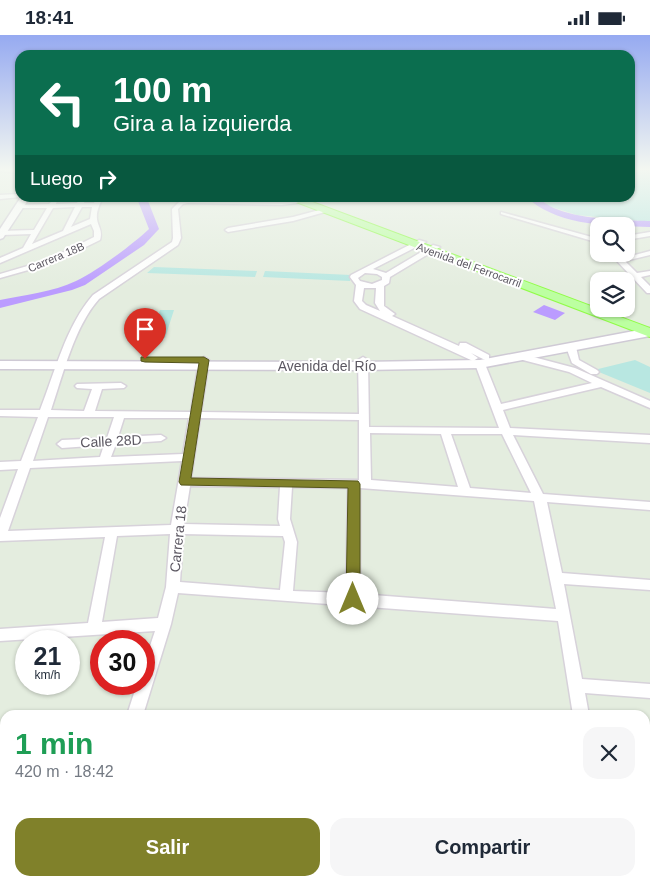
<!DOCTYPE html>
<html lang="es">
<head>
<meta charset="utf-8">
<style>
	:root { --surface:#fff; --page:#f6f6f7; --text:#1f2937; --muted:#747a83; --accent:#80812a }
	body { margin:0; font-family:Helvetica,sans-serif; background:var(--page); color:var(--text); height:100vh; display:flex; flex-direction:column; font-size:19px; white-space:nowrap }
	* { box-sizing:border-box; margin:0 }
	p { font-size:16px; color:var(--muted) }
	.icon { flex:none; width:28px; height:28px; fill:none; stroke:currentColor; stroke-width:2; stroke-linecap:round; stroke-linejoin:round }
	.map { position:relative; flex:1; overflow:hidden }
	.sheet { position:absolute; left:0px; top:675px; width:650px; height:176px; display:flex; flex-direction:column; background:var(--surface); border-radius:15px 15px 0 0; box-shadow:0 1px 4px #0004 }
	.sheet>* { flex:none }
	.guide { position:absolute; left:15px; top:15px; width:620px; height:152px; border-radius:15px; box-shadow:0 1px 4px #0004; background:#0b6e4f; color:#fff; overflow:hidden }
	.buttons { position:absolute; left:590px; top:182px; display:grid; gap:10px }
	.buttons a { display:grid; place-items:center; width:45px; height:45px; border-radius:10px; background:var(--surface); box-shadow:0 1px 4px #0004; font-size:25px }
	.speed { position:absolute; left:15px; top:595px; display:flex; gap:10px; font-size:25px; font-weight:700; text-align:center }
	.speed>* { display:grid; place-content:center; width:65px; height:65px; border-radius:50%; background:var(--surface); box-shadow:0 1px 4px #0004; line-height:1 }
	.speed small { font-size:12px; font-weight:400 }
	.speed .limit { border:8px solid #d22; background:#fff; color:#111 }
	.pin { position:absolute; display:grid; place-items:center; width:42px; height:42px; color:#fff; margin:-51px -21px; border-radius:50% 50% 50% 0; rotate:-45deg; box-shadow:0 0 5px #0007 }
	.pin .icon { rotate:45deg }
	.me { position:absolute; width:55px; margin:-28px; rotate:0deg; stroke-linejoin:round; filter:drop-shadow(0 0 4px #0008) }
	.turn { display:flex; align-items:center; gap:18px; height:105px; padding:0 15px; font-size:22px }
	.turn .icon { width:65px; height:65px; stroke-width:2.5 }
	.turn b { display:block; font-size:35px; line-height:42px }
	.then { display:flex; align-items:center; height:48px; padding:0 15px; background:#0003; gap:10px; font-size:19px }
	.round { display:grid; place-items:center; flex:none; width:52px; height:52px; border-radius:15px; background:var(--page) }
	.overview { display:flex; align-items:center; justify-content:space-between; height:85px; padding:0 15px }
	h1 { font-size:30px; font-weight:800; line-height:38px; color:#1e9e55 }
	.primary-button { display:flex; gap:10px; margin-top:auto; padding:10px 15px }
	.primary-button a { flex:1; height:58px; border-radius:15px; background:var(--accent); color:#fff; font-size:20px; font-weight:800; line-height:58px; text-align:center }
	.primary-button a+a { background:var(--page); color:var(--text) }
	.status { display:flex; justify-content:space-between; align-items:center; height:35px; padding:0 25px; background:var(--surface); direction:ltr }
	.status svg { height:14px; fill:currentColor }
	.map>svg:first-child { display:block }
</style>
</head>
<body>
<div class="status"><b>18:41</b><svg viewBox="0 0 49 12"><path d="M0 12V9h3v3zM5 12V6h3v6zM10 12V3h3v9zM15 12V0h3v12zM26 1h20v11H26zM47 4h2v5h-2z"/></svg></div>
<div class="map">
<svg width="650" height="851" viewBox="0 0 650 851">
	<rect width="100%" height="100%" fill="#e4eddf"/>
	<path fill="#b8e7e1" d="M630,134H650V187L577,180L546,170L543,165L544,162H630Z
		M154,232L257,236L255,242L147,238Z
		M265,236L351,240L350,246L263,242Z
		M160,275H174L165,303H150Z
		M635,325L650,332V358L594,335Z"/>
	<path fill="#bb9cff" d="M544,270L565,278L555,285L533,277Z"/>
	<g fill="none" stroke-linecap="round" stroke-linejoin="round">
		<path fill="#bb9cff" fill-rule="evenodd" d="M140,162H149L148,166L159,194L144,210L85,250L72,255L0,273V265C24,260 53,257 76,246C97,236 132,210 149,194L138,166Z
			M530,162H539C556,185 623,185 650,186V192C611,191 562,191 531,166Z"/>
		<g stroke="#d7d2da" stroke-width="3">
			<path id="street" d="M0,134H20V138L0,136Z
				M18,159L20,160V162L0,164V160Z
				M81,162L86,164L84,168H94L97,162H103C100,169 96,176 97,184C98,192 103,195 100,205L53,228L0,243V239L48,225L94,202V196L91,189L0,228V223L23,213L31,199L2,200H0V196L34,195L47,173H20L18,172V170L49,169L54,164L57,166L56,169L77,168ZM75,172L63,196L32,209L53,173ZM82,172H92L90,184L71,192Z
				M301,162H312L297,168L282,170L188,168L183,169L178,174L181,203L178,210L99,264C74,292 63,340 51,375L84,376L92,354L77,353L75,351L77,349L121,348L126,351L124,353L102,354L95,376L191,377L199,325L204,322L209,325L201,377L359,379L358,325L363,322L368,325L369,392L499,393L475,329L480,326L485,329L501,369L592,348L569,337L519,324V320L522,319L575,333L650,366V373L601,352L503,375L510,393L650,400V408L513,400L543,459L650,467V475L547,467L562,538L650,545V555L564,549L582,644L650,649V663L585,658L589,680H573L558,586L178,558L171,589L143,680H127L137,649H144V629L155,596L0,606V594L88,588L105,502L0,506V483L18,434L0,435V427L21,426L38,382L0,381V375H40C55,337 66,291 93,260L172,207L173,203L172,174L179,167L188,164L266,166ZM48,382H114L107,403L62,405L57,409L62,413L104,410L100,422L33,426ZM124,383H189L183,419L111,422L116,409L161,406L166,403L161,400L118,402ZM200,383L359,385V445L191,443ZM370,398L441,399L458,452L371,445ZM451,399H502L531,458L470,453ZM182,426L171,490L8,496L30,433ZM190,451L280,452L278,484L280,491L184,489ZM292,452L348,453L346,558L293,556L297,507L290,484ZM360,453L534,466L556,574L360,559ZM170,499L166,552L158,583L102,587L117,501ZM183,499L283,501L285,507L280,555L180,547Z
				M323,174L325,175V177L293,186L228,197L225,195L228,193L293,182Z
				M501,177L599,204V208L501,179Z
				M650,197V201L626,205V201Z
				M419,205L426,207L373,234L386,238L433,210L440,212L390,242L389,248L384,251V271L395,279L392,281L459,311L460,308H466L489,320V324H483L471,318L478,323L473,326L360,274L354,266L356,250L350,242L351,240ZM365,238L377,239L382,242V245L372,249L360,246L358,243ZM364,253H376L375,268L380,276L366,270L362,266Z
				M650,216V220L625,226L637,238L650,236V240L641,242L650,251V258H647L616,225Z
				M571,309L576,312L579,325L597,335L599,337L597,339H591L572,328L566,312Z
				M0,731L5,732V750L0,749Z
				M645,792H650V810H645Z
				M66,846H85L84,851H64Z
				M458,846H495V851H458Z
				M602,846H621L622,851H602Z"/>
		</g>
		<g stroke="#cfcad5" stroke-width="3">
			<path id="secondary" d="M21,162H30L3,203L0,204V194Z
				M650,293V301L480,333L362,335L0,334V326L362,327L480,325Z"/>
		</g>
		<g stroke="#91fc48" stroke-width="2">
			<path id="primary" d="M283,162H299L650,293V302Z"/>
		</g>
		<use href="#street" fill="#fff" fill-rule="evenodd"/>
		<use href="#secondary" fill="#fff" fill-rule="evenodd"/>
		<use href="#primary" fill="#bcffa1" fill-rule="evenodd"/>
	</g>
	<linearGradient id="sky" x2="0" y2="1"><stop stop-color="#96aaf1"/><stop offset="0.53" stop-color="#f3f7f1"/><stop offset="1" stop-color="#f3f7f1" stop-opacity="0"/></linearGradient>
	<rect width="650" height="253" fill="url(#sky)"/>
	<path fill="#80812a" stroke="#53541b" d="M141,322H204L209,325L191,443L358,446L360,449V564L358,568L353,569L348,568L346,564L348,453L181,450L179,447L199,328L145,327L141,326Z"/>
	<g text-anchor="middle" stroke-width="4" stroke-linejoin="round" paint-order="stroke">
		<g font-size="11" fill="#5c5862" stroke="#fff">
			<text transform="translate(56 222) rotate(-23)" y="4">Carrera 18B</text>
			<text transform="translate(469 230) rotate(20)" y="4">Avenida del Ferrocarril</text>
		</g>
		<g font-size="14" fill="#5c5862" stroke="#fff">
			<text x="327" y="336">Avenida del Río</text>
			<text transform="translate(111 406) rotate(-3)" y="5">Calle 28D</text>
			<text transform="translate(178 504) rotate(-84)" y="5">Carrera 18</text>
		</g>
	</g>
</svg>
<div class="buttons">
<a><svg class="icon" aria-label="search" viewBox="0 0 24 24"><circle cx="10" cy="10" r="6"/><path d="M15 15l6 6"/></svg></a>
<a><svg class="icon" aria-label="layers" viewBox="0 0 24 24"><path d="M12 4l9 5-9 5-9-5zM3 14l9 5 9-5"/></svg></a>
</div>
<div class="speed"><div>21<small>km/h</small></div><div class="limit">30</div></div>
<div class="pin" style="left:145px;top:324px;background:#d93025"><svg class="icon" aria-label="arrive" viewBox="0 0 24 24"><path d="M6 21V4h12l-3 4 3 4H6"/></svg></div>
<svg class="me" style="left:353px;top:564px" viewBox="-20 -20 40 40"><circle r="19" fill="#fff"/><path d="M0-13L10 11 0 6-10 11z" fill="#80812a"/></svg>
<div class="guide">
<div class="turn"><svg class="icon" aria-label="left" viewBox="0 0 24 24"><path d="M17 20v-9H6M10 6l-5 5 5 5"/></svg><div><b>100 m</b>Gira a la izquierda</div></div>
<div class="then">Luego<svg class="icon" aria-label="right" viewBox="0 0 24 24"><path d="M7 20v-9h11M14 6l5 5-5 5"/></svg></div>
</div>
<section class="sheet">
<div class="overview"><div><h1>1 min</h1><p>420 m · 18:42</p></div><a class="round"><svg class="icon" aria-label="close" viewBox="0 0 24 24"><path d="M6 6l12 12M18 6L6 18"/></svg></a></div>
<div class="primary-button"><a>Salir</a><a>Compartir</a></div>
</section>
</div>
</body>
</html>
